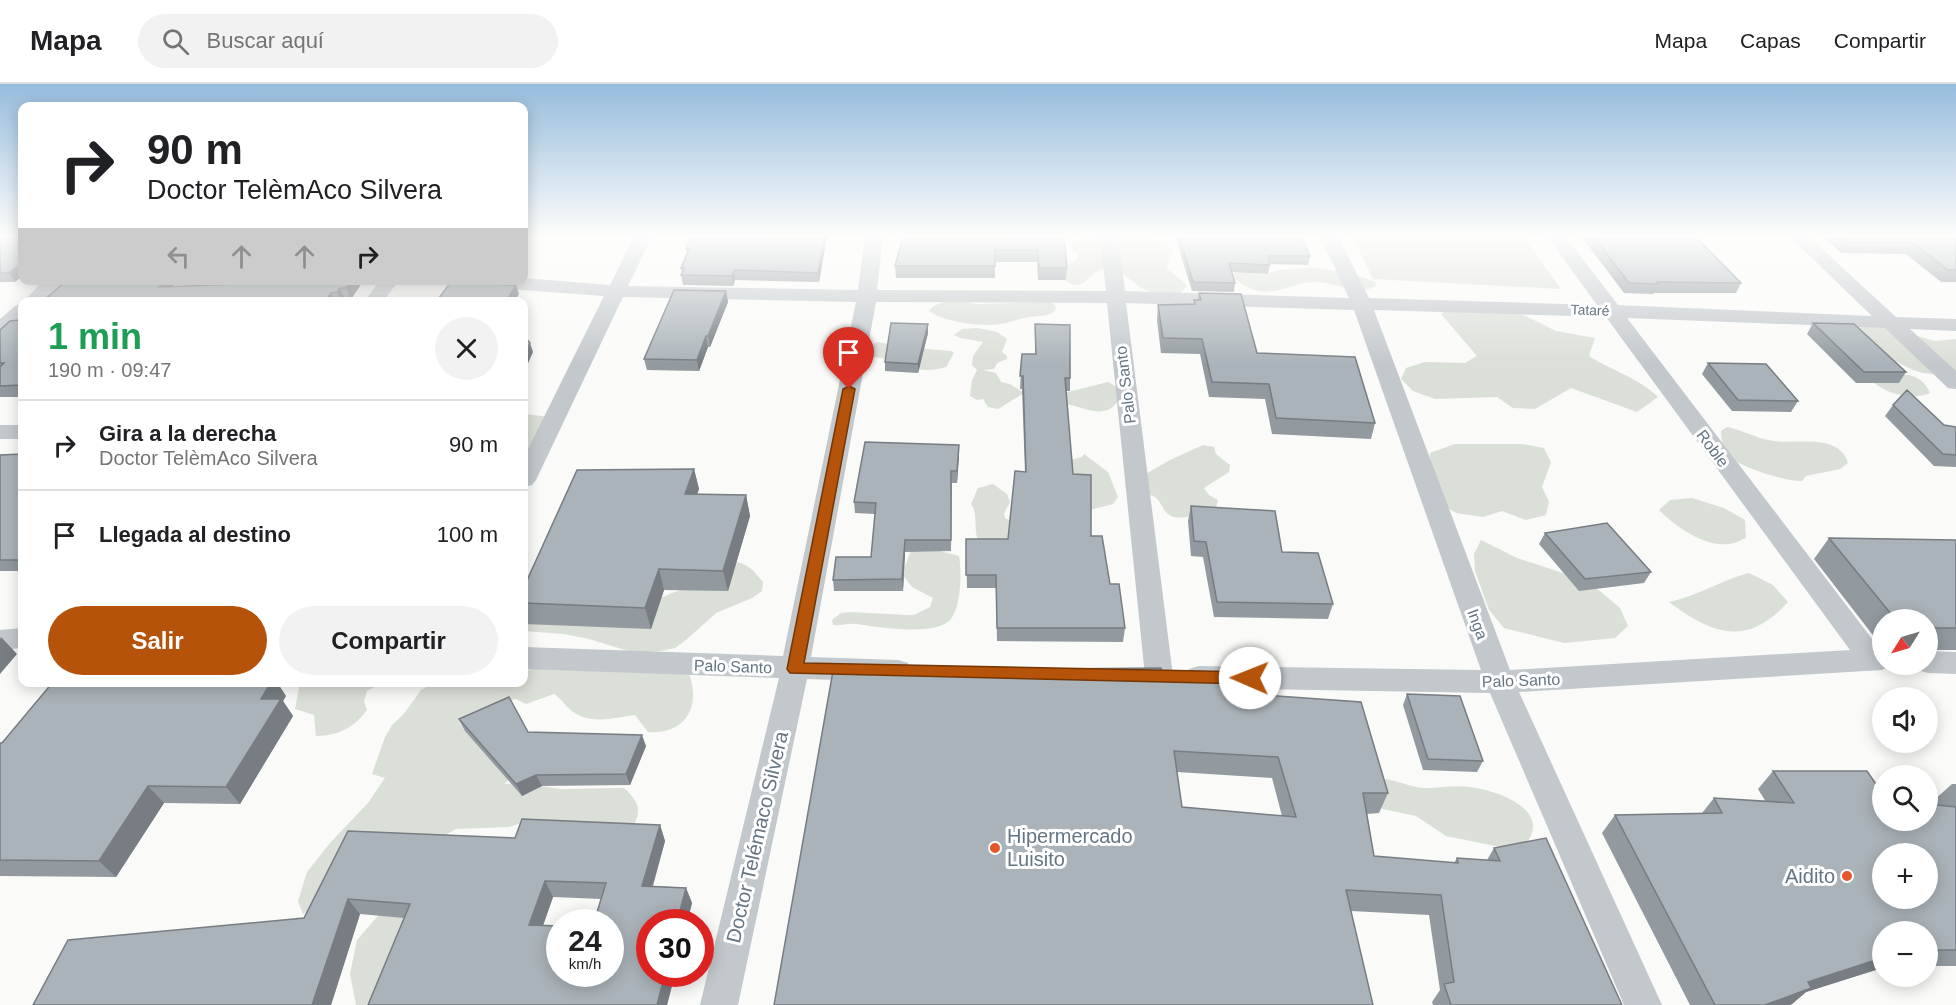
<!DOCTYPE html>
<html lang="es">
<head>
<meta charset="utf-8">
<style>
	:root { --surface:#fff; --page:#f2f2f2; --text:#202124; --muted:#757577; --line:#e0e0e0; --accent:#b45309 }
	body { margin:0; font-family:Arial,sans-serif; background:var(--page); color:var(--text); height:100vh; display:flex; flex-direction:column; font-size:22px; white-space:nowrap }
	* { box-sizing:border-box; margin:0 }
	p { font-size:20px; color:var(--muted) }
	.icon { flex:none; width:33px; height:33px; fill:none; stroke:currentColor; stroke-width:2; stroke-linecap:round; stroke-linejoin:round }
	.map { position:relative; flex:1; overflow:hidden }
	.side { position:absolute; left:18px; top:213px; width:510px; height:390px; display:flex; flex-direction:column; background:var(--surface); border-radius:12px; box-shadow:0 3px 15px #0003 }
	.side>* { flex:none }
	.hud { position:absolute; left:18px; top:18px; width:510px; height:183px; border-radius:12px; box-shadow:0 3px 15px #0003; background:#fff; color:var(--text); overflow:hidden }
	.needle { width:39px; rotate:233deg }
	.controls { position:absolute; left:1872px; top:525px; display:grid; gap:12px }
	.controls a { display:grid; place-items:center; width:66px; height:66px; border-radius:50%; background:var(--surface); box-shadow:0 3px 15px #0003; font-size:30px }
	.speed { position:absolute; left:546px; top:825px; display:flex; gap:12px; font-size:30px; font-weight:700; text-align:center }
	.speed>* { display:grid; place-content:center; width:78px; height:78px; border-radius:50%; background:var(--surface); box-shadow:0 3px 15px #0003; line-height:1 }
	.speed small { font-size:15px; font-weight:400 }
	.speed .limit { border:9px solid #d22; background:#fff; color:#111 }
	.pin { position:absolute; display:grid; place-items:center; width:51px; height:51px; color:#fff; margin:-62px -26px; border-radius:50% 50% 50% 0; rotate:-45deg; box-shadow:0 0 6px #0007 }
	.pin .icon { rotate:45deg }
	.me { position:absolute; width:66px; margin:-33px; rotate:271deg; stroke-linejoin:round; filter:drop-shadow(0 0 4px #0008) }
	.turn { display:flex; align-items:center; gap:21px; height:126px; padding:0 30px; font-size:27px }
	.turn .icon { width:78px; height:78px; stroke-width:2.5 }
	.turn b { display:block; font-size:42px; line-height:51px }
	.lanes { display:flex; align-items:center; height:57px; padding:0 30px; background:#0003; justify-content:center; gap:30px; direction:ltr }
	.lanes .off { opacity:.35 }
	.round { display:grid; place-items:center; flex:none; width:63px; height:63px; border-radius:32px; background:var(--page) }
	.overview { display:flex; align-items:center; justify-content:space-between; height:102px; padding:0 30px }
	h1 { font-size:36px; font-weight:800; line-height:45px; color:#1e9e55 }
	.button { display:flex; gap:12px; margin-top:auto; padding:12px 30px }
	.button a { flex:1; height:69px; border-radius:36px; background:var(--accent); color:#fff; font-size:24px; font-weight:800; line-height:69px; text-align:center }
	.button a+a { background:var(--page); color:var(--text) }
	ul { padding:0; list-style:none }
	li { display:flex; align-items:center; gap:18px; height:90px; padding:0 30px; border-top:2px solid var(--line) }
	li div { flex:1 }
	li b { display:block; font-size:22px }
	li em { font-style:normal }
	header { display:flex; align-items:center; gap:36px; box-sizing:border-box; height:84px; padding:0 30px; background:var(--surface); border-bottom:2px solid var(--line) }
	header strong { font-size:28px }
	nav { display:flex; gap:33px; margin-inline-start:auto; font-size:21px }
	.search { width:420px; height:54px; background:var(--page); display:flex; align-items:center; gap:15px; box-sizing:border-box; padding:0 21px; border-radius:33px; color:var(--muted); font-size:22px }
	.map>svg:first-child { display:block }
</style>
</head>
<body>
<header>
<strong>Mapa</strong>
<div class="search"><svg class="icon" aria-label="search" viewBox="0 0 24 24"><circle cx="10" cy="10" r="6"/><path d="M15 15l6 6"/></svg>Buscar aquí</div>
<nav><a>Mapa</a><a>Capas</a><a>Compartir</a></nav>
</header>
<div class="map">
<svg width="1956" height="921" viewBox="0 0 1956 921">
	<rect width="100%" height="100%" fill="#fafaf8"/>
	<path fill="#dadfd7" d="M1084,152C1104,152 1162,149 1173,168L1169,172L1167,185L1184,198L1187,202L1178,211C1164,212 1148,209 1137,201C1129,194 1119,187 1109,185C1088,182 1087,214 1063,195L1067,182L1077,175L1078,171L1071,163L1073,159Z
		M1352,152H1523L1561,205L1373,195Z
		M1314,184L1350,189L1375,198L1376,202C1358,212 1337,199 1317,198C1297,197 1281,210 1258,207C1249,205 1241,199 1233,194L1232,190L1237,188L1265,191L1277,186Z
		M957,217L976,220L1051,218L1056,222L1055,227C1046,234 1035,231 1024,234C1018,235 1012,238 1006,239C987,244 945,239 929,227C935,218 947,218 957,217Z
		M1451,223H1507L1556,247L1595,254L1589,272C1612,287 1639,294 1658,313L1637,328L1571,304L1535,325L1513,324L1497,313L1435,315L1413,307L1401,295L1406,284L1425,278L1465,279L1477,272L1441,230Z
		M1870,239L1935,257L1956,255V290C1945,290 1934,291 1923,289C1896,282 1869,259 1847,243Z
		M978,244L997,248L1007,255L1002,268L1007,272V275L997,279L994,285L983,286L996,289L1001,298L1010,300L1024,309L998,325L988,323L983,315L977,316L970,312L972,296L977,286L972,281L973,272L983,258L960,254L954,251L962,245Z
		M878,258L903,263L952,267L954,269L946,283C921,290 912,283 889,276C879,272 870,275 861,267L865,262Z
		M1885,288C1905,291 1921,288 1930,309C1912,317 1887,310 1873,298Z
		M1108,298L1115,302L1120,314C1105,339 1085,322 1065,320L1060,310Z
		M524,330L550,333L531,383L524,382Z
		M1727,343C1742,346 1754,353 1768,356C1792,362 1839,347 1848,379L1840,385L1806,392L1802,397C1785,397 1749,386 1734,376C1725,369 1721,358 1721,347Z
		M1455,360H1522L1544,364L1551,378L1542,403L1549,418L1546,431L1526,436L1502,427L1483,433L1456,429L1435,416L1431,401L1430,369Z
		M1203,361L1214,363L1216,370L1230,381L1229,388L1204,404L1209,411L1218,416L1216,424C1204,427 1187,436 1174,433C1161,430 1163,414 1150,411C1145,410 1137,412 1131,412L1126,405L1125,398L1128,394L1137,395L1170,376Z
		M1084,370L1108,388L1118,413L1113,420L1090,426L1020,390L1082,373Z
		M993,400L1007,410L1010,418L1004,430L1005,434L1015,439L1022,454L980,460C972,448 979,430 971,420L978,404Z
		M1692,414L1724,424L1745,436L1746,454C1741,456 1734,460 1728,460C1704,463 1675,442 1659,426L1670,416Z
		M1481,456L1517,474L1575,493L1600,507L1620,524L1628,542L1615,554L1564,559L1504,544L1489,526L1475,487L1474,470Z
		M924,463L959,472C962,488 961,522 951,535C937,553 876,543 856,540C848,539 841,542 833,541L832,536L841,529L849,528L907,531H914L930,523L933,514L912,503L902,490L912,464Z
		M730,477C747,478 753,486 763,498L762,507L752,514L716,529L686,556L675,564L661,567L635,569L589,555L564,550L524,547V524H638L672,509L705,498Z
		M1749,489L1773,501L1788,518C1747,564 1712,550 1669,518C1698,512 1721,496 1749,489Z
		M551,578L686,583C703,617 689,651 648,648L635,631C614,634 590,641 572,627C565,622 562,615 554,610L526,620L516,615L501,618L517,689L504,700L518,699L561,705L624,704C641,719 642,729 630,747L525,738L509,743L456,745L303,830L298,817L307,788L330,759L368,719L385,694L372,690L385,653L392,641L403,631L421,606L433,599L524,598V588Z
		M298,599L380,598V600L367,607L364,617L367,626C354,644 337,652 316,652L314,631L295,625L299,604Z
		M1386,695C1398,697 1417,705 1427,704C1441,704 1455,701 1469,703C1498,706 1555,727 1524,762L1500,763L1446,752L1416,732L1383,725L1377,721L1380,697Z
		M418,818L389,921H356L350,890L357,856L382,827Z"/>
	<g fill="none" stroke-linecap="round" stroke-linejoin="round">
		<path fill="#c3c8cc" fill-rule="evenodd" d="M634,152H652L628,202L858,206L865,152H883L877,206L1106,207L1100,152H1118L1125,207L1349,214L1320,152H1338L1369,214L1597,221L1547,152H1565L1618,221L1872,232L1789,152H1808L1896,233L1956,235V247L1910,245L1956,287V305L1948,304L1885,244L1627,234L1879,564H1882V580H1893L1882,586L1519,608L1662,921H1624L1490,609L1199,604L1189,601L1185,593L1189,585L1199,582L1481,586L1354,226L1126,219L1173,592L1169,600L1159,603L1149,600L1145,592L1107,219L876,218L811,573L898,576L908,579L912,587L908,595L898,598L807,595L738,921H700L779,594L524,585V563L783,572L856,218L623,213L536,396L532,401L524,403V373L604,212L468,202L461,200L459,196H524V194L610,201ZM1374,226L1606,233L1850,566L1510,586Z
			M44,196H155L153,200L146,202L57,205L44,218H23Z
			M380,196H399L383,218H364Z
			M22,220V236L7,250L0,252V235L15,222Z
			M0,341H22V355H0Z
			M22,544V564L0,566V546Z
			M1928,567L1956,568V590L1928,589L1918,586L1915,580H1928Z"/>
	</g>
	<path fill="#929a9f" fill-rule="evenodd" d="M0,152H22V192L15,198H0Z
		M827,152L819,198L735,196L733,202L683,201L681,191L682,189L681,184L687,171L686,165Z
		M1064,152L1067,184L1066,196H1038L1037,178H995V194H896L895,182Z
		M1175,152H1301L1310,172L1308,181L1270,180L1268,190L1232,188L1235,199L1234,208L1192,207Z
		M1581,152H1695L1741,199L1736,209H1654L1653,210L1624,209Z
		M1823,152H1956V198H1941L1906,170L1841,169Z
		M67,196H170L174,203L273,199L275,196H364L351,215H345L343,218H42Z
		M726,207L728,218L710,263H708L699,287L647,286L644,275Z
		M1199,209L1257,269L1375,339L1371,355L1272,350L1265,315L1209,313L1200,270L1161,269L1157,236L1158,221L1194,220V216H1198Z
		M22,234V313H0V246Z
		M1813,239L1906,288L1899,299H1856L1807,250Z
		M928,240V249L918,289L885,287V278Z
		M1035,240L1070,294V307H1066L1073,390L1091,452L1110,500L1125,544L1123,558L997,557L996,504H967L966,455H1008L1025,388L1022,305H1020L1022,270H1035Z
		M1708,279L1798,317L1791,328L1732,327L1702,290Z
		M1893,321L1944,341L1956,343V383L1934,382L1885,332Z
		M959,361L957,399H952L951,467L905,468L903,507H834L833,496L871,473L875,430L855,429L854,418Z
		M22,370V487H0V371Z
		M694,385L699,405L697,410L746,411L750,432L728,507L664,506L651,545L524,540V503Z
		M1191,422L1282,468L1333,520L1328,535L1214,533L1203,473L1191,472L1188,437Z
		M1545,449L1651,488L1644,499L1579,507L1539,460Z
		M1829,454L1956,456V566H1928V536H1882V563L1814,475Z
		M1162,589L1236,609L1388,709L1379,729L1367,730L1374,772L1454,779L1457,774L1487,776L1494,764L1622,921H1433L1432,918L1440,906L1429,831L1351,827L774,921ZM1177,688L1272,694L1282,732L1182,723Z
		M1407,610L1483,677L1477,688L1423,686L1403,621Z
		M286,612L283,617L293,632L240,720L164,719L116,793L0,792V659Z
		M459,635L528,648L646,662L630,701L542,702L522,712L465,647Z
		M1773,687L1882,736L1936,721L1933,717L1952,700H1956V882H1928V848H1882V884L1806,908L1792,920L1790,921H1690L1602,749L1615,731L1702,729L1714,714L1766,718L1758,705Z
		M660,741L665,757L653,802L686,804L692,819L687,838H650V890H675L667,921H368L404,834L360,830L331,921H33L304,834L348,747L515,754ZM553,813L601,815L610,890L543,841Z"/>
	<path fill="#777d82" d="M825,152H827L819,198L818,189Z
		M22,178V192L15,198L9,189Z
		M734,186L735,196L733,202L732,192Z
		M166,196H170L175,204L159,203Z
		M351,196H364L351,215L346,204Z
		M516,201L519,210L514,218H506Z
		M340,204L345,215L343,218H341L337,208Z
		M726,207L728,218L710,263L708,252Z
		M331,209L335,218H325Z
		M928,240V249L918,289V280Z
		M706,252L708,263L699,287L697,276Z
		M530,259L533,268L525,286L524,282V273Z
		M959,361V372L957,399V387Z
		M694,385L699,405L690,430L685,410Z
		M746,411L750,432L728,507L723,487Z
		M905,456V468L903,507L902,495Z
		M659,485L664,506L651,545L645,524Z
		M1,553L17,570L0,590V555Z
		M271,598H277L286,612L283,617L293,632L240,720L226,703L261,615Z
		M642,651L646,662L630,701L626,690Z
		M536,691L542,702L522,712L516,700Z
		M148,702L164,719L116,793L99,777Z
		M660,741L665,757L648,818L642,802Z
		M545,797L553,813L538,856L529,841Z
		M686,804L692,819L687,838H677Z
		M348,815L360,830L331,921H312Z
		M1882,874V884L1806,908L1792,920L1790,921H1765L1808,898Z
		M665,890H675L667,921H657Z"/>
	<path fill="#aab3b9" stroke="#777d82" stroke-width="1.5" fill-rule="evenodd" d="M0,152H22V178L9,189H0Z
		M691,152H825L818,189L734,186L732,192L681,191L684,184H681L689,165H686Z
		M903,152H1064L1067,184H1039L1038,166H995V182H895Z
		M1179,152H1301L1310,172H1268L1270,181L1229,179L1235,199L1193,198Z
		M1593,152H1695L1741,199L1657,198L1658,200L1629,199Z
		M1841,152H1956V186H1948L1913,159L1848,158Z
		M67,196H166L159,203L273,199L275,196H351L346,204H340L337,208L331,209L325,218H42Z
		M450,199L516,201L506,218H436Z
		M674,206L726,207L708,252H706L697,276L644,275Z
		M1199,209L1241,210L1257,269L1355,273L1375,339L1276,334L1269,300L1212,298L1202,255L1163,254L1158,221L1195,220L1194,216H1201Z
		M22,234V301L0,302V283L4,279H0V246L10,237L20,236Z
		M891,239L928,240L918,280L885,278Z
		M1813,239L1854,240L1906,288H1864Z
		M1035,240L1070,241V294H1065L1073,390L1091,391V452H1102L1110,500H1119L1125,544H997L996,491H966V455H1008L1015,387L1026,388L1023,292H1020L1022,270H1036Z
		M524,252L530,259L524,273Z
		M1708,279L1766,280L1798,317L1738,316Z
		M1907,306L1944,341L1956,343V371L1943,370L1893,321Z
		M865,358L959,361L957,387H951V456H905L902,495L833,496L836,473H871L876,419L854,418Z
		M22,370V476H0V371Z
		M694,385L685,410L746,411L723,487L659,485L645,524L524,519V503L577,386Z
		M1191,422L1275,427L1282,468L1318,469L1333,520L1217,518L1206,458L1194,457Z
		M1607,439L1651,488L1585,495L1545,449Z
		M1829,454L1956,456V544H1928V536H1896Z
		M1161,584L1162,589L1234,593L1236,609L1361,618L1388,709H1363L1374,772L1458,779L1457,774L1500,777L1494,764L1546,754L1622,921H1451L1444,900L1454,898L1441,811L1346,806L1373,921H774L833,587ZM1174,667L1278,673L1296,733L1182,723Z
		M53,598H271L261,615H281L226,703L148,702L99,777L0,776V659H2Z
		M1407,610L1460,612L1483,677L1428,675Z
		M509,613L528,648L642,651L626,690L536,691L516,700L459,635Z
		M1773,687H1867L1882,709V736H1928V720L1956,723V866H1928V848H1882V874L1808,898L1811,904L1765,921H1715L1615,731L1722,729L1714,714L1794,719ZM1882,770H1928V814H1882Z
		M522,735L660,741L642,802L686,804L677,838H650V890H665L657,921H368L410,820L348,815L312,921H33L68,856L304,834L348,747L515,754ZM545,797L606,799L594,838H610V890H560V842L529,841Z"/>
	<linearGradient id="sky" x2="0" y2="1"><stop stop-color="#96bcdc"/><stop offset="0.54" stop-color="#fdfdfc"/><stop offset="1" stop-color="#fdfdfc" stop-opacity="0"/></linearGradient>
	<rect width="1956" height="281" fill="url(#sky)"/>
	<path fill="#b45309" stroke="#753606" stroke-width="1.5" d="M849,302L855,305L804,579L1250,588L1255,590L1258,594L1255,598L1250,600L790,589L787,585L843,305Z"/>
	<g fill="#e4572e" stroke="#fff" stroke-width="2">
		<circle cx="995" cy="764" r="6"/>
		<circle cx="1847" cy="792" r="6"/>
	</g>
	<g text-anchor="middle" stroke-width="6" stroke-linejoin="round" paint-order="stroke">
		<g font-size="14" fill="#657683" stroke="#fff">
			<text transform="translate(1590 226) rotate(2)" y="5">Tataré</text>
		</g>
		<g font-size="16" fill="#657683" stroke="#fff">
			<text transform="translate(1125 301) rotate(-97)" y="6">Palo Santo</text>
			<text transform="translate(1713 364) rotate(53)" y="6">Roble</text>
			<text transform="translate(1478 540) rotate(70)" y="6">Inga</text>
			<text transform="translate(733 582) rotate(2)" y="6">Palo Santo</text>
			<text transform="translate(1521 596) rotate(-2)" y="6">Palo Santo</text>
		</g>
		<g font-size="20" fill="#657683" stroke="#fff" text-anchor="start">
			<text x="1007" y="759">Hipermercado<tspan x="1007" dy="23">Luisito</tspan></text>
			<text x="1835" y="799" text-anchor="end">Aidito</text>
		</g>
		<g font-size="20" fill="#657683" stroke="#fff">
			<text transform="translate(757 753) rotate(-77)" y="7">Doctor Telémaco Silvera</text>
		</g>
	</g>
</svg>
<div class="controls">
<a><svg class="needle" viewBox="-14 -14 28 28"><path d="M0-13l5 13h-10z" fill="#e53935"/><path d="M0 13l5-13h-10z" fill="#757577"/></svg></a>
<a><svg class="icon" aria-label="sound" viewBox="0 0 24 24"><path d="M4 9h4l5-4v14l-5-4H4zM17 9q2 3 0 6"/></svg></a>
<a><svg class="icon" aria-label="search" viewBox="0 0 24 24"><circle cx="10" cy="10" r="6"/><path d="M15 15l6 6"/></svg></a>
<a>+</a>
<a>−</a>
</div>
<div class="speed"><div>24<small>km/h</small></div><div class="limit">30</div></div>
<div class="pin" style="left:849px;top:305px;background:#d93025"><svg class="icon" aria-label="arrive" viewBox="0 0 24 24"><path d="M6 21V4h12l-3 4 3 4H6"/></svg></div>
<svg class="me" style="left:1250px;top:594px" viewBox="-20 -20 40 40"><circle r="19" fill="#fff"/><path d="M0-13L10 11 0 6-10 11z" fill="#b45309"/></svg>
<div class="hud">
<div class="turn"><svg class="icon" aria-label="right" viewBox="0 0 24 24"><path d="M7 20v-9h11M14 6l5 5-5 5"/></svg><div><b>90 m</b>Doctor TelèmAco Silvera</div></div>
<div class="lanes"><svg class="icon off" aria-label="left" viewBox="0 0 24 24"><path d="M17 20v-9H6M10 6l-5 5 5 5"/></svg><svg class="icon off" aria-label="ahead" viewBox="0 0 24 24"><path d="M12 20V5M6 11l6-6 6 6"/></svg><svg class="icon off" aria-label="ahead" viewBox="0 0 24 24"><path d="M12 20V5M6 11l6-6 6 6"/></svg><svg class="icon" aria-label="right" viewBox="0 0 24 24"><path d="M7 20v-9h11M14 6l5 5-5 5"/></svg></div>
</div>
<section class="side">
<div class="overview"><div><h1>1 min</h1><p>190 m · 09:47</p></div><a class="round"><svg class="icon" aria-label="close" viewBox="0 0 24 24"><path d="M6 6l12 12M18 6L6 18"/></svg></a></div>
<ul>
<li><svg class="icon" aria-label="right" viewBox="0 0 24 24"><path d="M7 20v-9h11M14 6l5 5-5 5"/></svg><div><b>Gira a la derecha</b><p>Doctor TelèmAco Silvera</p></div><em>90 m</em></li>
<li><svg class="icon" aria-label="arrive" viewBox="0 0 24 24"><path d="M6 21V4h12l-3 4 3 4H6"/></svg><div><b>Llegada al destino</b></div><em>100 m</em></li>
</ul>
<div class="button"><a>Salir</a><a>Compartir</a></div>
</section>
</div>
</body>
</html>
